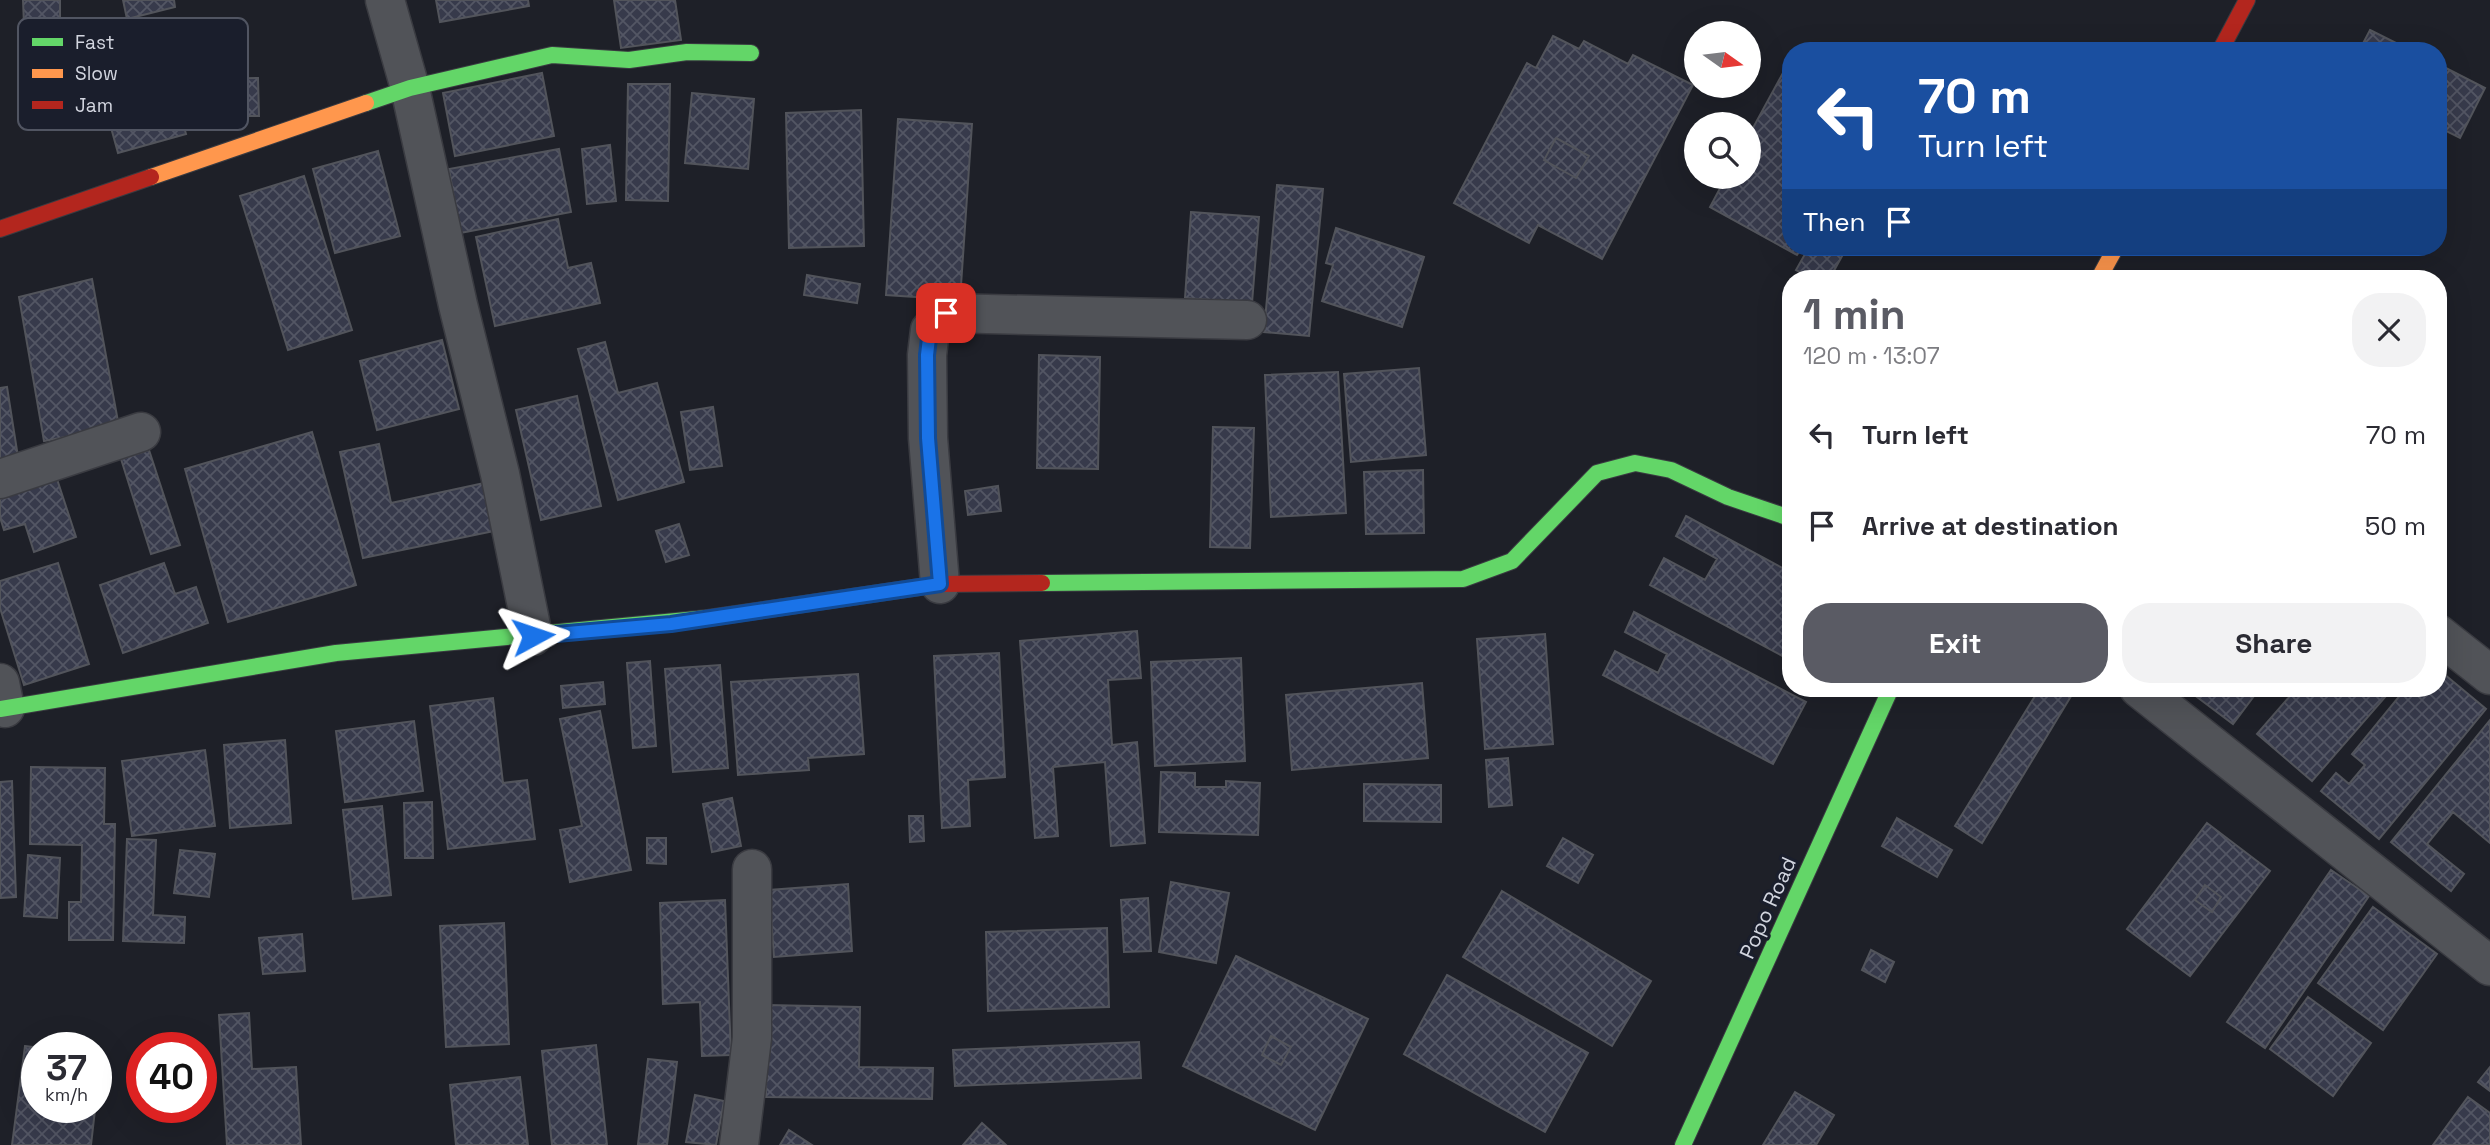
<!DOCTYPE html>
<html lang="en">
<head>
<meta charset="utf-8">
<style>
	:root { --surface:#fff; --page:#f2f2f3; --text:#2b2b33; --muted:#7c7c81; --accent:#5a5b64 }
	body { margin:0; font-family:"Space Grotesk",sans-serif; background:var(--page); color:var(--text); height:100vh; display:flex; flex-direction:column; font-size:26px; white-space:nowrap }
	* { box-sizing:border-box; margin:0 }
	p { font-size:23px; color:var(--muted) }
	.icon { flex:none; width:38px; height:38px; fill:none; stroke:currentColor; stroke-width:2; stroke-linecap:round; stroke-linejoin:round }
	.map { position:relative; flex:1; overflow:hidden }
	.panel { position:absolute; left:1782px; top:270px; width:665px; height:427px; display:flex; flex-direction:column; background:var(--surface); border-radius:28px; box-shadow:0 7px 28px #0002 }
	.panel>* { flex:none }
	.top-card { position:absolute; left:1782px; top:42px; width:665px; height:214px; border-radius:28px; box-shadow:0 7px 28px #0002; background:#1a4fa0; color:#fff; overflow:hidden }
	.needle { width:46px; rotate:104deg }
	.tools { position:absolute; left:1684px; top:21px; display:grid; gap:14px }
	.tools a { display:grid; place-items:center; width:77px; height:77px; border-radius:50%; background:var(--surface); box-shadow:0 7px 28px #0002; font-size:35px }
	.speed { position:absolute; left:21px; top:1032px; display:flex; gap:14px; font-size:35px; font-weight:700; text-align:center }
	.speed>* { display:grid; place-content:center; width:91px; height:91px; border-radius:50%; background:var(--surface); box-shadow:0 7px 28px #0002; line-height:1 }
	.speed small { font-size:18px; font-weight:400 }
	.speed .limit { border:10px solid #d22; background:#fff; color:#111 }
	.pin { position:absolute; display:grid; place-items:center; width:60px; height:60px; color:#fff; margin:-30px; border-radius:14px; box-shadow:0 4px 10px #0006 }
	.me { position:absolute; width:77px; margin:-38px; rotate:85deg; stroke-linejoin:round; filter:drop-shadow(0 0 5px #0008) }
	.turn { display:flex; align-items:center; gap:24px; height:147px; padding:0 21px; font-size:32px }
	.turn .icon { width:91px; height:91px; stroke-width:2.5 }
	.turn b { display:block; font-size:49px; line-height:60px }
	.then { display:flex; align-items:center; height:66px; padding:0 21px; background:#0003; gap:14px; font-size:26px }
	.round { display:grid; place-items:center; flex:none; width:74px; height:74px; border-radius:28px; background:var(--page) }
	.summary { display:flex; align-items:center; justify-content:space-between; height:119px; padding:0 21px }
	h1 { font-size:42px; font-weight:700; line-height:52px; color:var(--accent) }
	.action { display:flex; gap:14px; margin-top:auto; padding:14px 21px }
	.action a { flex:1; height:80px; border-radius:28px; background:var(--accent); color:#fff; font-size:28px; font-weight:700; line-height:80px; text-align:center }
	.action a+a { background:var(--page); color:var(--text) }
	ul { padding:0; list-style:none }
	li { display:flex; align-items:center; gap:21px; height:91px; padding:0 21px }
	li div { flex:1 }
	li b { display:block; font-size:26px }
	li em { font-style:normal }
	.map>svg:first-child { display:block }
</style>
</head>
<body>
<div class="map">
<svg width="2490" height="1145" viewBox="0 0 2490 1145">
	<defs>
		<pattern id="building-cross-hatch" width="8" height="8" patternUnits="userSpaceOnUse" patternTransform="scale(1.75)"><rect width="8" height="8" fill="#373a4b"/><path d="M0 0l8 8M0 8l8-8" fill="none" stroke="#535664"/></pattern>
	</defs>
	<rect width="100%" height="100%" fill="#1e2028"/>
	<path fill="url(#building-cross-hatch)" stroke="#52545b" stroke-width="2" fill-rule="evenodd" d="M23,0H60V24L24,25Z
		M123,0H174L175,7L127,19Z
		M436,0H528L529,6L440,22Z
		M614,0H675L681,40L621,48Z
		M156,25L186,134L118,153L88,44Z
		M2370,30L2412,51H2359Z
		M1553,36L1579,49L1584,41L1628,64L1633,55L1693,85L1602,259L1538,225L1529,243L1454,203L1527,63L1536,68ZM1556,138L1589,156L1576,178L1544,160Z
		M2438,64L2485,88L2460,138L2438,127Z
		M1784,71L1790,74V247H1802L1797,255L1710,207L1726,177H1748V137Z
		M542,73L554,136L455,156L443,93Z
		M258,78L259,116H211L210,79Z
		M628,84H670L668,201L626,200Z
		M692,93L754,99L748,169L685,163Z
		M861,110L864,246L789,248L786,113Z
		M898,119L972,124L960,300L886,295Z
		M1556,138L1589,156L1576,178L1544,160Z
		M610,145L616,201L587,204L582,149Z
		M559,149L571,212L460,233L449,169Z
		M378,151L400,236L335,253L313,169Z
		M304,176L352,330L288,350L240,196Z
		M1277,185L1323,189L1309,336L1264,332Z
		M1191,212L1259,217L1252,303L1185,298Z
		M558,219L568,268L591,263L600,303L495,326L476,237Z
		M1336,228L1424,257L1402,327L1322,301L1333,265L1326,263Z
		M1809,247H1847L1830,278H1811L1796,270Z
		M807,275L860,284L857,303L804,295Z
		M92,279L119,427L44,441L19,297Z
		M442,340L459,409L377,430L360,361Z
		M605,342L618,393L657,383L684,482L618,500L578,349Z
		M1039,355L1100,357L1098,469L1037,468Z
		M1419,368L1426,455L1351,462L1344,374Z
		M1338,372L1346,513L1271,517L1265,375Z
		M7,387L18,457L0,460V388Z
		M577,396L601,506L541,520L516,410Z
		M713,407L722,466L690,470L681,412Z
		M1213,427L1254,428L1250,548L1210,547Z
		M312,432L356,585L228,622L185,469Z
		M379,444L391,503L489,482L499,530L363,558L340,452Z
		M149,450L180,545L151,554L121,459Z
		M1423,470L1424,533L1366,534L1364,472Z
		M57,479L76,537L34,552L25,524L4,530L0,517V499Z
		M998,486L1001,511L968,515L965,491Z
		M1686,516L1790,572V660L1650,585L1664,558L1705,580L1717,559L1676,536Z
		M679,524L689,555L666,562L656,531Z
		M58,563L89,664L24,685L0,608V581Z
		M164,563L175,594L196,587L208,623L123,653L100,585Z
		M1634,612L1806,702L1773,764L1603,675L1615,651L1658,673L1667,654L1625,632Z
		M1137,631L1141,678L1108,680L1112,745L1137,742L1145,843L1111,846L1105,762L1053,767L1058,836L1035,838L1020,641Z
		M1545,634L1553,744L1485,749L1477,639Z
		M999,653L1005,777L968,780L970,826L942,828L934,656Z
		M1241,658L1245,761L1155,766L1151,662Z
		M650,661L656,746L633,748L627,663Z
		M720,665L728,768L673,772L665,669Z
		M2438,669L2486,709L2379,839L2321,791L2336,773L2349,784L2365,765L2352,754L2406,688H2438Z
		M858,674L864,754L808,758L809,770L738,775L731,682Z
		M603,682L605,704L563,708L561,686Z
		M1422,683L1428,758L1292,770L1286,695Z
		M2040,688H2076L1982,843L1955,826Z
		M2185,688H2260L2233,724Z
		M2297,688H2393L2312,781L2257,734Z
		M493,698L503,783L527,780L535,839L448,849L430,706Z
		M600,711L631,870L570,882L560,830L582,826L560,719Z
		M2490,720V843L2453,812L2427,844L2464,874L2451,891L2391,842Z
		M414,721L423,791L345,802L336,731Z
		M285,740L291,823L230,828L224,745Z
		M205,750L215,826L132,836L122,761Z
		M1508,758L1512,805L1489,807L1486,760Z
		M31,767L105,768L104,824H115L113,940H69V902H81L82,845L30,844Z
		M1161,772L1195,773V787H1226V781L1260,783L1258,835L1159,832Z
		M12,781L16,897L0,898V782Z
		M1364,784L1441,785V822L1364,821Z
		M732,798L741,846L712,852L703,804Z
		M432,802L433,858H405L404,803Z
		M382,806L391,895L353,899L343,810Z
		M909,816H923L924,841L910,842Z
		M1897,818L1952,850L1937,877L1882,846Z
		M2207,823L2270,871L2190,976L2127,929ZM2205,885L2221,897L2212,912L2195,900Z
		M647,838H666V864L647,863Z
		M1563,838L1593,855L1578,883L1547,866Z
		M127,839L156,840L153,915L185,917L184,943L123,941Z
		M180,850L215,854L209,897L174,893Z
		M28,855L60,858L57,918L24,916Z
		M2331,870L2369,896L2265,1048L2227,1022Z
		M1171,882L1229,893L1216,963L1159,952Z
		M848,884L852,951L774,957L769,890Z
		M2205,885L2221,897L2212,912L2195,900Z
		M1502,891L1651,981L1612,1046L1463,957Z
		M1148,898L1151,951L1124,952L1121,900Z
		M725,900L731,1055L702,1056L700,1002L663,1004L660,903Z
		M2373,907L2437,954L2383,1030L2318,983Z
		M504,923L509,1044L446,1047L440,926Z
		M1107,928L1109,1007L988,1011L986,932Z
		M302,934L305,971L263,974L259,938Z
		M1871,950L1894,962L1885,982L1862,970Z
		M1236,956L1368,1019L1315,1130L1183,1066ZM1271,1036L1291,1047L1281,1065L1262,1055Z
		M1447,975L1588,1053L1545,1132L1404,1054Z
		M2308,997L2371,1043L2333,1096L2270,1049Z
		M767,1005L860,1007L859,1067L933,1068L932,1099L766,1097Z
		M249,1013L252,1069L296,1067L301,1145H227L219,1015Z
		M1271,1036L1291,1047L1281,1065L1262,1055Z
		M1139,1042L1141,1078L955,1086L953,1050Z
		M596,1045L607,1145H552L542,1051Z
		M25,1046L41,1048H37V1108L95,1110L91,1145H12Z
		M648,1059L677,1062L667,1145L638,1144Z
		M2490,1067V1091L2478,1082Z
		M520,1077L528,1145H456L450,1085Z
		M1795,1092L1834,1115L1816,1145H1763Z
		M695,1095L724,1101L716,1145L686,1142Z
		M2468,1097L2490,1113V1145H2433Z
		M982,1123L1006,1145H963Z
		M789,1130L812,1145H780Z"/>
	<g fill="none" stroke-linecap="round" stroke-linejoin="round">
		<g stroke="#3a3b41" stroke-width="41">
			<path id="street" d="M385,0L410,88L458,305L500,474L533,636
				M0,479L141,432
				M940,584L928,438L927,355L930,330L946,313L1247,320
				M2438,634L2490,675
				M0,683L5,708
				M2139,688L2490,966
				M739,1145L752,1038V869"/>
		</g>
		<g stroke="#3a3b41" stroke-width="18">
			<path id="fast" d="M366,103L410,88L552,55L629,60L687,52L751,53
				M1042,583L1463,579L1512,561L1597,473L1635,463L1671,470L1728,497L1790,518
				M0,709L336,653L708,618
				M1683,1145L1891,688"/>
		</g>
		<g stroke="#3a3b41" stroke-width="18">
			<path id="slow" d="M151,177L366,103
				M2099,278L2116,247"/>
		</g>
		<g stroke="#3a3b41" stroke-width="18">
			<path id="jam" d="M2220,51L2247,0
				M0,229L151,177
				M708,618L940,584L1042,583"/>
		</g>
		<use href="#street" stroke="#515358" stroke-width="38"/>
		<use href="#fast" stroke="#63d668" stroke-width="16"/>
		<use href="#slow" stroke="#ff974d" stroke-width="16"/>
		<use href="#jam" stroke="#b3261e" stroke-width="16"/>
	</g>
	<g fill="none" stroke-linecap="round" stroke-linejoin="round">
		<g stroke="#114b97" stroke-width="18">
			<path id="route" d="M533,636L671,624L940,584L928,438L927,355L930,330L946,313"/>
		</g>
		<use href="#route" stroke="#1a73e8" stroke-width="12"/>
	</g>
	<g text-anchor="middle" stroke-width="6" stroke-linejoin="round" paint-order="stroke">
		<g font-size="21" fill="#d2d5df" stroke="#1a1e2c">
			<text transform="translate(1768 908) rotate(-66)" y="7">Popo Road</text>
		</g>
	</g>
	<rect x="18" y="18" width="230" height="112" rx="10" fill="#1a1e2c" stroke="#515562" stroke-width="2"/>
	<rect x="32" y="38" width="31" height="8" fill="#63d668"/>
	<rect x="32" y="69" width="31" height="9" fill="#ff974d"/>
	<rect x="32" y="101" width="31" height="8" fill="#b3261e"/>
	<g font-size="19" fill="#d2d5df">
		<text x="75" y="49">Fast</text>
		<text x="75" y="80">Slow</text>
		<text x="75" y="112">Jam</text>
	</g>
</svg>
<div class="tools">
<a><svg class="needle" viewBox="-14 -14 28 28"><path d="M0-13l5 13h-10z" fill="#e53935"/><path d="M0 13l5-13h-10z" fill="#7c7c81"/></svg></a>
<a><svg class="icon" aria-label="search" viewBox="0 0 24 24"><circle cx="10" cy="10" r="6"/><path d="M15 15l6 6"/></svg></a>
</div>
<div class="speed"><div>37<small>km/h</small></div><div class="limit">40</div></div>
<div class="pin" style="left:946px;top:313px;background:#d93025"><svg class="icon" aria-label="arrive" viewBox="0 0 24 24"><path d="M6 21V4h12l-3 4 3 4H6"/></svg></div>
<svg class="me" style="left:533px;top:636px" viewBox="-20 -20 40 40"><path d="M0-17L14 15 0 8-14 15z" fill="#1a73e8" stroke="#fff" stroke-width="4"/></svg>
<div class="top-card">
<div class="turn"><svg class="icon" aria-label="left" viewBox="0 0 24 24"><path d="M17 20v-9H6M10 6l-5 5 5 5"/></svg><div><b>70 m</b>Turn left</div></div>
<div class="then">Then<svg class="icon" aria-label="arrive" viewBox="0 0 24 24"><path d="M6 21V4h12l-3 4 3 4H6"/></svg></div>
</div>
<section class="panel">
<div class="summary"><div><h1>1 min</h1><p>120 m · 13:07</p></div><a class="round"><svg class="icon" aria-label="close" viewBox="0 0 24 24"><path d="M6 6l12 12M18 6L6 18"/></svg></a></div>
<ul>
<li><svg class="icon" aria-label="left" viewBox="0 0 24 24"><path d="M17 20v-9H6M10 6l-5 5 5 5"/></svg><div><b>Turn left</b></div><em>70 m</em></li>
<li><svg class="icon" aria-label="arrive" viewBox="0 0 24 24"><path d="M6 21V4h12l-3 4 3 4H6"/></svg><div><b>Arrive at destination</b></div><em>50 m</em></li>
</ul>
<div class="action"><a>Exit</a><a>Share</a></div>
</section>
</div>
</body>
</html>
